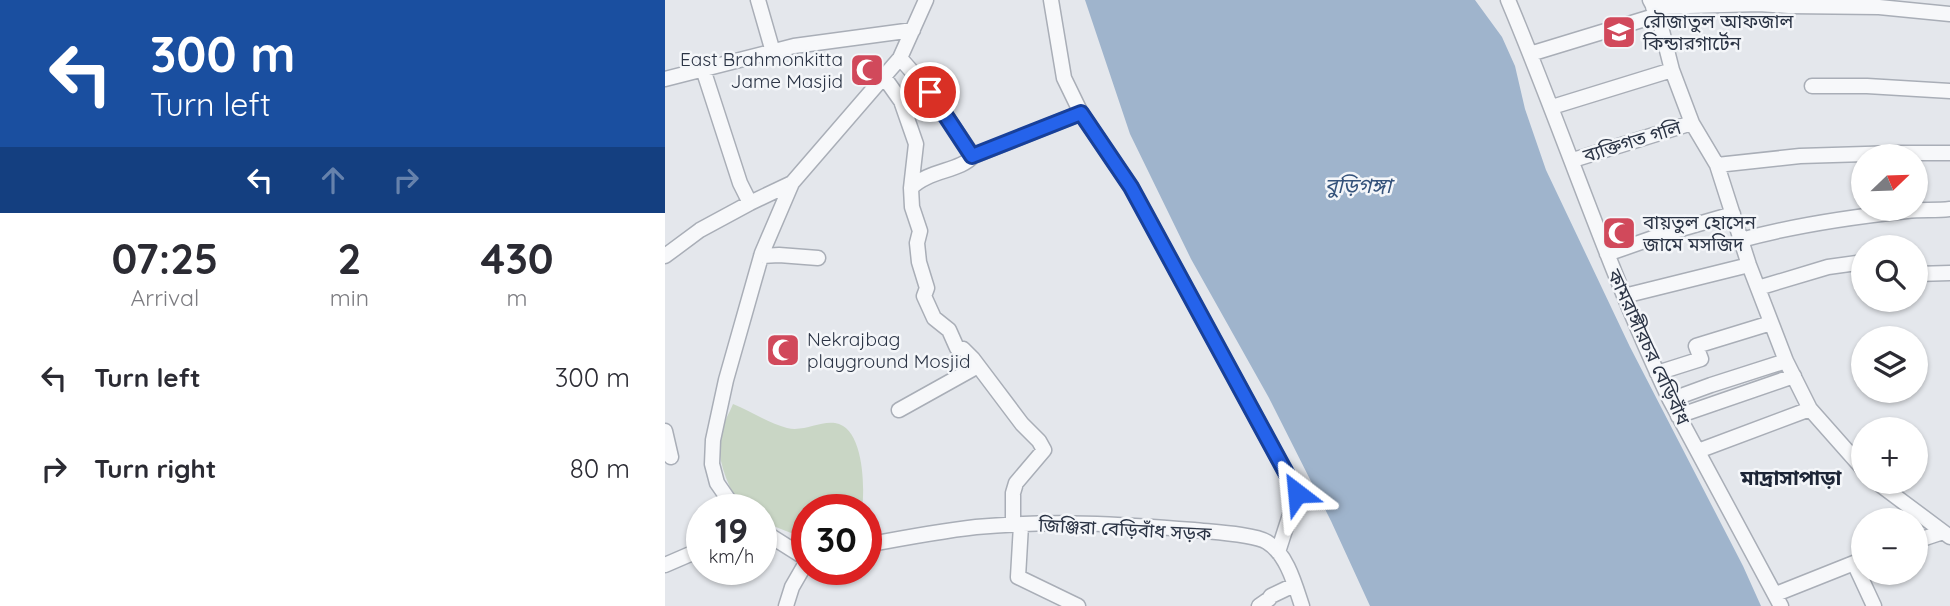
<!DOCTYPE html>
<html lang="en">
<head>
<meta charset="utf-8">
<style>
	:root { --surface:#fff; --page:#f7f7f7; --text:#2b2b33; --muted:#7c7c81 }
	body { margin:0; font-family:Quicksand,"Noto Sans Bengali",sans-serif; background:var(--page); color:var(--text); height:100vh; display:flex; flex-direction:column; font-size:26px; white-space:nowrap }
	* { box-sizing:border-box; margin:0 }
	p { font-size:23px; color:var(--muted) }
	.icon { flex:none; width:38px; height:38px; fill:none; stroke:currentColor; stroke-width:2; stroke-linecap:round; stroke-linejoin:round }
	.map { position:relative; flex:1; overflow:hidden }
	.drawer { display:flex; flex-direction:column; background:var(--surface); width:665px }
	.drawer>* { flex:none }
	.top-card { background:#1a4fa0; color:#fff; overflow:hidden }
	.needle { width:46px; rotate:67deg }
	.controls { position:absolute; left:1186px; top:144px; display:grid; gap:14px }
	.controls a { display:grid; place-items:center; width:77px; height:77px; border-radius:50%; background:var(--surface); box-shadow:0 2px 5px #0004; font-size:35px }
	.speed { position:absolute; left:21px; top:494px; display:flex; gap:14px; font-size:35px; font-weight:700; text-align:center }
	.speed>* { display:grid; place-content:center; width:91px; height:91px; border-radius:50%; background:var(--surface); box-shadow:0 2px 5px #0004; line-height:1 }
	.speed small { font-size:18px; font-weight:400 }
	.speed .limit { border:10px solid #d22; background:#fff; color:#111 }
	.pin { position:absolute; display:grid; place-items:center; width:60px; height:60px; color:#fff; margin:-30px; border:4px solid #fff; border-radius:50%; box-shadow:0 2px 7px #0007 }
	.me { position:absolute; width:77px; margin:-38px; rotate:331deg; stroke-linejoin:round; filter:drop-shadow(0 0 5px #0008) }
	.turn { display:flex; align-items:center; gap:24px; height:147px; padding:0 35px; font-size:32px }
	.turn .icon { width:91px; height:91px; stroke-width:2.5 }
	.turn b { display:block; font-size:49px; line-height:60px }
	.lanes { display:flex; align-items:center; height:66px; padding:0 35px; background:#0003; justify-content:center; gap:35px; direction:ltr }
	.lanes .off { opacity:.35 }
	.eta { display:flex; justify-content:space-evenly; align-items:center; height:119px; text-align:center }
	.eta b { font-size:42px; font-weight:700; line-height:49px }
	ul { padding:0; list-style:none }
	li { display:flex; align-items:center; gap:21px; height:91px; padding:0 35px }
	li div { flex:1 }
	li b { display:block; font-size:26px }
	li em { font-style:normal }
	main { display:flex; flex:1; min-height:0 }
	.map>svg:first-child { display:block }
</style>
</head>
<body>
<main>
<section class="drawer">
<div class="top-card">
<div class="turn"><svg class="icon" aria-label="left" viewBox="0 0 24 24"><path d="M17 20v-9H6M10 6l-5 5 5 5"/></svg><div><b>300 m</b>Turn left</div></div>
<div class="lanes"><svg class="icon" aria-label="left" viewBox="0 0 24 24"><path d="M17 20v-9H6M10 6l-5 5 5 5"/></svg><svg class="icon off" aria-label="ahead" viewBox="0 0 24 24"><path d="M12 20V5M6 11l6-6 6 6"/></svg><svg class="icon off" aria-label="right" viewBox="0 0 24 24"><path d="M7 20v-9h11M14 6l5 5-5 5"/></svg></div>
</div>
<div class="eta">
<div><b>07:25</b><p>Arrival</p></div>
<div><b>2</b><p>min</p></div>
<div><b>430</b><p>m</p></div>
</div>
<ul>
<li><svg class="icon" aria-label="left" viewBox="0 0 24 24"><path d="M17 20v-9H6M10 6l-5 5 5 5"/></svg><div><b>Turn left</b></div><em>300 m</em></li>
<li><svg class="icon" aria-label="right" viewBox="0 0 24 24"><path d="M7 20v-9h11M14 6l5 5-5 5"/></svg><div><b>Turn right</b></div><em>80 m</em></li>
</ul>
</section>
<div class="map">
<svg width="1285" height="606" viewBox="0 0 1285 606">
	<rect width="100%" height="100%" fill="#e4e7ec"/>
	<path fill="#c9d6c5" d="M68,404C85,411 104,423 122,428C139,432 154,421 170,423C199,427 200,488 197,509H142V531L126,533L96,521V509H78L74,507C64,485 51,461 55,436C57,425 64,414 68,404Z"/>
	<path fill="#9fb4cc" d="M420,0H810L837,37L850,66L860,109L881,170L965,347L1078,566L1096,606H705L666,521L604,398L526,259L465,134Z"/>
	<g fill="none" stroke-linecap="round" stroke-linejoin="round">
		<g stroke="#a9aeb7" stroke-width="17">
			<path id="minor" d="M93,0L108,52
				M386,0L399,78L416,113L466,187L632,493L613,552
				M843,0C899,133 943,270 1005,400L1116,606
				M985,0L993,15L1007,70L1027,123L1052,165L1084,265L1121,361L1145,409L1199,470
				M988,7L1094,4L1124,6L1214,7L1285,14
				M865,54L993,15
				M235,58L265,92L308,156C296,171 263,170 246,188L247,207L255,231L252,243L254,262L262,288L259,296L269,318L284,330L292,348L298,349L308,359L357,424L374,441L379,450L351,483L348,493V525
				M38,69L75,183L85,203
				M219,77L236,101L251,144L246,188
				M0,79L129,46L248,30
				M1147,86H1202L1285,91
				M887,107L1007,70
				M308,156L416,113
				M908,160L1027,123
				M1052,165L1135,156L1233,153H1285
				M1076,240C1130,225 1186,217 1242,211C1256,209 1271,211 1285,209
				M942,254L1002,233L1068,214
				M0,256L35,230L85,203L127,183
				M96,256L114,255L153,258
				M1251,274L1285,273
				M1093,288L1163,267L1199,262
				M959,296L1084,265
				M992,373L1036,359L1031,346L1106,323
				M1005,400L1046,385L1121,361
				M234,410L313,366
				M1013,416L1129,376
				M0,431L6,457
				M1033,451L1145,409
				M1210,481L1285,537
				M70,509L52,483L47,464L48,440L61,380L97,253L127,183L235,58L261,0
				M356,525L353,577L413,606
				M96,530L142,559
				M1251,541L1278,532
				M201,545C238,538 275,531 311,527C384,520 457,524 529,530C546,532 589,534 602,542C622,554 630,585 637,606
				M1189,563L1209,606
				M0,565L37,549
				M1111,594L1199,559
				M121,606L127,587L142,561
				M594,606L604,599L606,596L629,585"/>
		</g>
		<use href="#minor" stroke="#f7f8fa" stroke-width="14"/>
	</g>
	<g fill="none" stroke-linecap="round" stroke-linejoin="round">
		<g stroke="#184099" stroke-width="18">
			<path id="route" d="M265,92L307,156L416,113L466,187L632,493"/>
		</g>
		<use href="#route" stroke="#2563eb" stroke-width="12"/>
	</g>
	<defs>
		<g id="school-square" transform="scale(1.75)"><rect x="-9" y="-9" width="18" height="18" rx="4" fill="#d1495b" stroke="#f4f6f9"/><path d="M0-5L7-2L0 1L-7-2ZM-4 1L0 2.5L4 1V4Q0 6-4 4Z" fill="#fff"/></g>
		<g id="mosque-square" transform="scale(1.75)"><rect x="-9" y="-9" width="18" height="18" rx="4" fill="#d1495b" stroke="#f4f6f9"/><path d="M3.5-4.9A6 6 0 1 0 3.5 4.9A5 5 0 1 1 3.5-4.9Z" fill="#fff"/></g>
	</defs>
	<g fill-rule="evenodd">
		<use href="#school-square" x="954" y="32"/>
		<use href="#mosque-square" x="202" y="70"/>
		<use href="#mosque-square" x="954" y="233"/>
		<use href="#mosque-square" x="118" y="350"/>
	</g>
	<g text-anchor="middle" stroke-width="5" stroke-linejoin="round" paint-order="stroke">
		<g font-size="19" fill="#2b3445" stroke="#f4f6f9" text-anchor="start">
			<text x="978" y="28">রৌজাতুল আফজাল<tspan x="978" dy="22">কিন্ডারগার্টেন</tspan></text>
			<text x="178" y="66" text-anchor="end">East Brahmonkitta<tspan x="178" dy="22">Jame Masjid</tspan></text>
			<text x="978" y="229">বায়তুল হোসেন<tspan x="978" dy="22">জামে মসজিদ</tspan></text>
			<text x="142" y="346">Nekrajbag<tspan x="142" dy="22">playground Mosjid</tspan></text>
		</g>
		<g font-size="19" fill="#2b3445" stroke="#f4f6f9">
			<text transform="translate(967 141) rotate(-17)" y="7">ব্যক্তিগত গলি</text>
			<text transform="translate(984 347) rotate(65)" y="7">কামরাঙ্গীরচর বেড়িবাঁধ</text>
			<text transform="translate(460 529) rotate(3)" y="7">জিঞ্জিরা বেড়িবাঁধ সড়ক</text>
		</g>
		<g font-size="21" font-style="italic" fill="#34527a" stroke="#f4f6f9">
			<text x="693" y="193">বুড়িগঙ্গা</text>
		</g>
		<g font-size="21" font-weight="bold" fill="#1d2536" stroke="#f4f6f9">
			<text x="1126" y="485">মাদ্রাসাপাড়া</text>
		</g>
	</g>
</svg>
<div class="controls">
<a><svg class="needle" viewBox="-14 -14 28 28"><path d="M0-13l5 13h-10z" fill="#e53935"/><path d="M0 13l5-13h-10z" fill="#7c7c81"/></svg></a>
<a><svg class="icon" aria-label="search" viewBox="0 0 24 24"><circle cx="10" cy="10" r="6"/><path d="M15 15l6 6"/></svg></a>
<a><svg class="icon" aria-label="layers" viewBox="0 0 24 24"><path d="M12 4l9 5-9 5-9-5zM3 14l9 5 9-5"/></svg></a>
<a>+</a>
<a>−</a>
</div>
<div class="speed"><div>19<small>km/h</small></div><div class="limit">30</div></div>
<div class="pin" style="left:265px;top:92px;background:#d93025"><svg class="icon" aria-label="arrive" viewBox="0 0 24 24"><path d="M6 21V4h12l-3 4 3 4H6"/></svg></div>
<svg class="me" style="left:632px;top:493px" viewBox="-20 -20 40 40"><path d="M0-17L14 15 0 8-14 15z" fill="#2563eb" stroke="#fff" stroke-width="4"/></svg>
</div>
</main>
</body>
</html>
